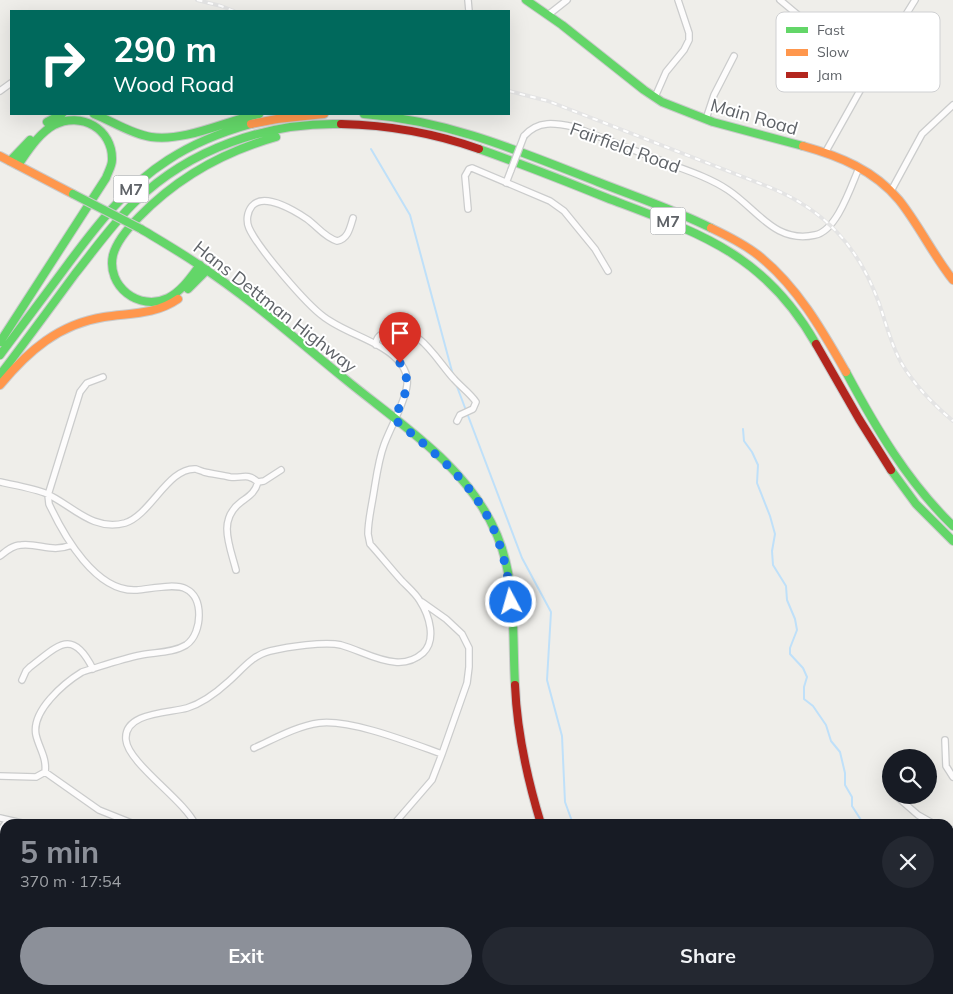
<!DOCTYPE html>
<html lang="en">
<head>
<meta charset="utf-8">
<style>
	:root { --surface:#171b24; --page:#242831; --text:#f1f3f6; --muted:#9ea1a6; --accent:#8c9099 }
	body { margin:0; font-family:Mulish,sans-serif; background:var(--page); color:var(--text); height:100vh; display:flex; flex-direction:column; font-size:19px; white-space:nowrap }
	* { box-sizing:border-box; margin:0 }
	p { font-size:16px; color:var(--muted) }
	.icon { flex:none; width:28px; height:28px; fill:none; stroke:currentColor; stroke-width:2; stroke-linecap:round; stroke-linejoin:round }
	.map { position:relative; flex:1; overflow:hidden }
	.sheet { position:absolute; left:0px; top:819px; width:954px; height:176px; display:flex; flex-direction:column; background:var(--surface); border-radius:15px 15px 0 0; box-shadow:0 5px 20px #0002 }
	.sheet>* { flex:none }
	.banner { position:absolute; left:10px; top:10px; width:500px; height:105px; border-radius:0px; box-shadow:0 5px 20px #0002; background:#00695c; color:#fff; overflow:hidden }
	.controls { position:absolute; left:882px; top:749px; display:grid; gap:10px }
	.controls a { display:grid; place-items:center; width:55px; height:55px; border-radius:50%; background:var(--surface); box-shadow:0 5px 20px #0002; font-size:25px }
	.pin { position:absolute; display:grid; place-items:center; width:42px; height:42px; color:#fff; margin:-51px -21px; border-radius:50% 50% 50% 0; rotate:-45deg; box-shadow:0 0 5px #0007 }
	.pin .icon { rotate:45deg }
	.me { position:absolute; width:55px; margin:-28px; rotate:354deg; stroke-linejoin:round; filter:drop-shadow(0 0 4px #0008) }
	.turn { display:flex; align-items:center; gap:18px; height:105px; padding:0 20px; font-size:22px }
	.turn .icon { width:65px; height:65px; stroke-width:2.5 }
	.turn b { display:block; font-size:35px; line-height:42px }
	.round { display:grid; place-items:center; flex:none; width:52px; height:52px; border-radius:26px; background:var(--page) }
	.overview { display:flex; align-items:center; justify-content:space-between; height:85px; padding:0 20px }
	h1 { font-size:30px; font-weight:700; line-height:38px; color:var(--accent) }
	.button { display:flex; gap:10px; margin-top:auto; padding:10px 20px }
	.button a { flex:1; height:58px; border-radius:30px; background:var(--accent); color:#fff; font-size:20px; font-weight:700; line-height:58px; text-align:center }
	.button a+a { background:var(--page); color:var(--text) }
	.map>svg:first-child { display:block }
</style>
</head>
<body>
<div class="map">
<svg width="953" height="994" viewBox="0 0 953 994">
	<rect width="100%" height="100%" fill="#efeeea"/>
	<g fill="none" stroke-linecap="round" stroke-linejoin="round">
		<path stroke="#bfe0f9" stroke-width="2" d="M371,149L410,215L453,375
			M456,384L522,558L551,612L547,680L562,736L565,802L573,824
			M743,429L744,441L752,452L758,465L757,483L770,516L775,534L772,551L773,565L786,586L787,600L795,619L797,630L790,648V654L803,668L807,677L804,687V699L813,706L826,725L831,741L840,752L845,773V785L852,797V806L861,820L860,824
			M949,950L953,951
			M665,990L667,994"/>
		<g stroke="#cbcccc" stroke-width="8">
			<path id="street" d="M468,0L469,11
				M780,0L804,20L871,71
				M548,15L567,0
				M0,91L11,83
				M655,97L666,72L684,50L689,40V33L678,0
				M706,119L714,95L734,56
				M524,136C538,120 555,123 574,127C602,138 631,149 659,160C682,169 707,176 728,190C757,209 775,244 815,235C837,231 851,186 859,168
				M825,153L871,71L915,0
				M506,183L511,170
				M891,191L922,134L953,105
				M468,209L465,176L469,169L472,168L550,201L564,211L595,249L608,271
				M376,345C376,337 380,334 388,332C418,322 437,361 454,379C461,387 470,393 476,402L473,409L460,415L457,421
				M0,482C15,485 31,488 45,493C71,504 92,532 125,523C151,515 168,467 196,469C198,470 202,471 204,472C212,474 222,475 230,477C242,479 246,472 258,482
				M258,482L264,481L281,470
				M0,556C6,551 13,545 21,545C40,543 51,553 72,545
				M236,570C230,546 217,520 241,502C249,496 255,493 258,482
				M22,680L26,671L30,667C58,646 72,627 93,669
				M945,740L946,766L953,777
				M254,748C274,739 297,726 319,723C351,719 411,743 442,754
				M45,772C47,758 39,748 36,735C31,711 64,683 82,672C102,666 121,659 141,655C155,652 173,653 186,645C195,639 199,626 199,615C199,604 196,594 186,589C175,583 150,589 137,590C96,593 64,536 49,504L48,495L80,392L87,383L103,377
				M45,772L99,810L134,824
				M0,776L36,777L45,772
				M895,795L918,815L934,824
				M0,818L26,824
				M195,824C184,800 128,763 126,740C123,712 170,713 187,708C203,703 216,693 228,682C241,671 252,655 270,651C287,647 325,641 341,645C359,650 377,661 395,662C406,663 415,660 423,653C437,640 429,615 420,601C416,594 408,587 402,581C391,569 381,556 370,544L368,534C368,522 371,509 373,497C376,480 378,461 384,445C390,428 405,403 407,385C408,378 406,371 401,364C385,342 346,334 324,317C306,304 258,248 249,228C246,221 247,212 252,206C264,192 295,211 307,219C317,226 324,237 337,241C348,239 350,228 353,218
				M394,824L432,780L442,754L467,683L469,667V648L462,634L446,619L422,602
				M949,829L953,830
				M0,831L5,824
				M0,884H5
				M949,923L953,926
				M881,994L882,990"/>
		</g>
		<g stroke="#cacacb" stroke-width="10">
			<path id="fast" d="M526,0L562,25L644,90L662,102L713,122L803,146
				M94,114C112,121 131,134 151,137C185,142 226,121 259,114
				M364,114C450,121 519,151 598,182C636,197 675,210 711,228
				M47,122L62,114
				M479,149C522,164 565,181 607,198C699,233 764,253 816,344
				M10,161L30,140
				M141,229C161,241 180,252 199,265C251,299 297,340 345,379C401,425 468,466 497,535C517,582 512,635 515,685
				M200,265C191,277 182,291 168,298C139,312 106,286 113,255C117,240 129,227 139,217C178,177 223,152 276,137
				M188,289L207,270
				M0,342L106,178C108,172 112,166 112,160C113,129 81,111 54,125C38,134 28,151 18,165
				M0,355C23,324 46,294 68,264C97,225 127,186 168,160C194,143 222,132 251,124
				M846,372C876,428 907,481 953,526
				M0,375C25,342 50,308 75,274C95,249 113,223 136,201C190,149 267,122 341,124
				M891,470L916,504L953,541
				M630,990L633,994"/>
		</g>
		<g stroke="#cacacb" stroke-width="10">
			<path id="slow" d="M251,124L277,119L324,114
				M803,146C839,156 874,170 899,200C919,225 933,255 953,280
				M0,156L73,194
				M711,228C728,236 744,244 758,255C797,286 822,330 846,372
				M0,385C28,351 59,324 104,317C130,313 155,315 178,299"/>
		</g>
		<g stroke="#cacacb" stroke-width="10">
			<path id="jam" d="M341,124C389,125 434,133 479,149
				M816,344L859,419L891,470
				M515,685C517,733 527,778 541,824"/>
		</g>
		<use href="#street" stroke="#fdfcfc" stroke-width="5.5"/>
		<use href="#fast" stroke="#63d668" stroke-width="8"/>
		<use href="#slow" stroke="#ff974d" stroke-width="8"/>
		<use href="#jam" stroke="#b3261e" stroke-width="8"/>
		<g stroke="#e4e4e4" stroke-width="4">
			<path id="rail" d="M197,0L221,6L234,11
				M509,91L548,101L769,187C825,210 858,246 879,303C886,323 891,345 902,364C915,386 933,404 953,421"/>
		</g>
		<use href="#rail" stroke="#fff" stroke-width="2" stroke-dasharray="5.5" stroke-linecap="butt"/>
		<g stroke="#cbcccc" stroke-width="8" stroke-linecap="butt">
			<path id="street-bridge" d="M511,170L524,136"/>
		</g>
		<g stroke="#cacacb" stroke-width="10" stroke-linecap="butt">
			<path id="fast-bridge" d="M73,194L141,229"/>
		</g>
		<use href="#street-bridge" stroke="#fdfcfc" stroke-width="5.5"/>
		<use href="#fast-bridge" stroke="#63d668" stroke-width="8"/>
	</g>
	<g fill="none" stroke-linecap="round" stroke-linejoin="round">
		<path stroke="#1a73e8" stroke-width="9" stroke-dasharray="0 16.2" d="M400,363C414,384 403,398 394,419C463,476 502,508 511,602"/>
	</g>
	<g text-anchor="middle" stroke-width="4" stroke-linejoin="round" paint-order="stroke">
		<g fill="#fff" stroke="#8f9295" stroke-width="1">
			<rect x="113.5" y="175.5" width="35" height="27" rx="4"/>
			<rect x="650.5" y="207.5" width="35" height="27" rx="4"/>
		</g>
		<g font-size="16" font-weight="bold" fill="#5f6368">
			<text x="131" y="195">M7</text>
			<text x="668" y="227">M7</text>
		</g>
		<g font-size="18" fill="#5f6368" stroke="#fff">
			<text transform="translate(754 117) rotate(16)" y="6">Main Road</text>
			<text transform="translate(625 148) rotate(20)" y="6">Fairfield Road</text>
			<text transform="translate(275 307) rotate(38)" y="6">Hans Dettman Highway</text>
		</g>
	</g>
	<rect x="776" y="12" width="164" height="80" rx="8" fill="#fff" stroke="#cfd0d2" stroke-width="1"/>
	<rect x="786" y="27" width="22" height="6" fill="#63d668"/>
	<rect x="786" y="49" width="22" height="7" fill="#ff974d"/>
	<rect x="786" y="72" width="22" height="6" fill="#b3261e"/>
	<g font-size="14" fill="#5f6368">
		<text x="817" y="35">Fast</text>
		<text x="817" y="57">Slow</text>
		<text x="817" y="80">Jam</text>
	</g>
</svg>
<div class="controls">
<a><svg class="icon" aria-label="search" viewBox="0 0 24 24"><circle cx="10" cy="10" r="6"/><path d="M15 15l6 6"/></svg></a>
</div>
<div class="pin" style="left:400px;top:363px;background:#d93025"><svg class="icon" aria-label="arrive" viewBox="0 0 24 24"><path d="M6 21V4h12l-3 4 3 4H6"/></svg></div>
<svg class="me" style="left:511px;top:602px" viewBox="-20 -20 40 40"><circle r="17" fill="#1a73e8" stroke="#fff" stroke-width="3"/><path d="M0-11L8 9 0 5-8 9z" fill="#fff"/></svg>
<div class="banner">
<div class="turn"><svg class="icon" aria-label="right" viewBox="0 0 24 24"><path d="M7 20v-9h11M14 6l5 5-5 5"/></svg><div><b>290 m</b>Wood Road</div></div>
</div>
<section class="sheet">
<div class="overview"><div><h1>5 min</h1><p>370 m · 17:54</p></div><a class="round"><svg class="icon" aria-label="close" viewBox="0 0 24 24"><path d="M6 6l12 12M18 6L6 18"/></svg></a></div>
<div class="button"><a>Exit</a><a>Share</a></div>
</section>
</div>
</body>
</html>
